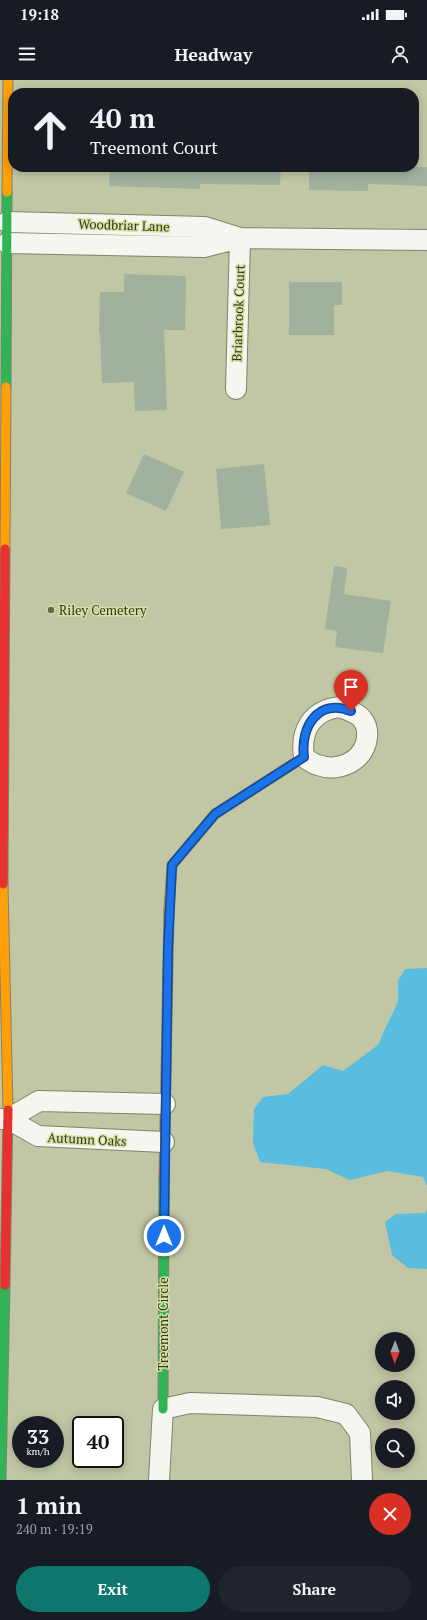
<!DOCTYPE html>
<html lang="en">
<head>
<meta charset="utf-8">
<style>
	:root { --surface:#171b24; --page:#20242c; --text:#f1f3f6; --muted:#9ea1a6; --accent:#0f766e }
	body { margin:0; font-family:"PT Serif",serif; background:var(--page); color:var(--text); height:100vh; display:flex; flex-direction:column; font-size:15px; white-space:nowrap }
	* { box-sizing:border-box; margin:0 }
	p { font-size:13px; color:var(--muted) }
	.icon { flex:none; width:22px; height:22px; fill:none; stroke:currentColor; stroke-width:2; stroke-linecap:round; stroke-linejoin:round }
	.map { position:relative; height:1400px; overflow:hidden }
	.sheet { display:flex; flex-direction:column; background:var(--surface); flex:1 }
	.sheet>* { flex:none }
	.banner { position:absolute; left:8px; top:8px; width:411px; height:84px; border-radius:16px; box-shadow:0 2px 10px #0003; background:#171b24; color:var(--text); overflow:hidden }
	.needle { width:26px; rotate:181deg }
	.fabs { position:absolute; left:375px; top:1252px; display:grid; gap:8px }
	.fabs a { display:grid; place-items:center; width:40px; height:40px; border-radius:50%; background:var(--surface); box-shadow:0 2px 10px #0003; font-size:20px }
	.speed { position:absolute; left:12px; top:1336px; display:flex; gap:8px; font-size:20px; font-weight:700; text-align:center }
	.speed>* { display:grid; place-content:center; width:52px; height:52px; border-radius:50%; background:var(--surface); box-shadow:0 2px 10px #0003; line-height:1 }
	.speed small { font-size:10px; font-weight:400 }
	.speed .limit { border:2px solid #111; border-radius:6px; background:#fff; color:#111 }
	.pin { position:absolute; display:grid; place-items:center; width:34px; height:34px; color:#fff; margin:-41px -17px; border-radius:50% 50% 50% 0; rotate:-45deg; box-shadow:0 0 4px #0007 }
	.pin .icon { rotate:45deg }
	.me { position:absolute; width:44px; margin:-22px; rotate:0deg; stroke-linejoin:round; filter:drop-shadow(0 0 3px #0008) }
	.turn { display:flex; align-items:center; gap:14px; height:84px; padding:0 16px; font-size:18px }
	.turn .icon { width:52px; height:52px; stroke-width:2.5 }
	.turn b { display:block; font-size:28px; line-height:34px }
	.round { display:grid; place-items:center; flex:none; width:42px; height:42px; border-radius:21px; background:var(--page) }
	.overview { display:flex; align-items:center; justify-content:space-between; height:68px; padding:0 16px }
	h1 { font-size:24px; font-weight:800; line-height:30px }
	.action { display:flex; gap:8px; margin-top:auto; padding:8px 16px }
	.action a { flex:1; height:46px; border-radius:24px; background:var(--accent); color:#fff; font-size:16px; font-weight:800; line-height:46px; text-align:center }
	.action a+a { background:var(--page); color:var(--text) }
	.status { display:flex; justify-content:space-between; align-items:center; height:28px; padding:0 20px; background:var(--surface); direction:ltr }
	.status svg { height:11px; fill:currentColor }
	header { display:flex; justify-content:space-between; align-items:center; height:52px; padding:0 16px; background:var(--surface); font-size:18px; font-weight:800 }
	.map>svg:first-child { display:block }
</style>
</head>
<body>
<div class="status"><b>19:18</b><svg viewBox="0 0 49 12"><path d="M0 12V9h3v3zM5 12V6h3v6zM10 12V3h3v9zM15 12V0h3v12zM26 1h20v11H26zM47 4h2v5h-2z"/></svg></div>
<header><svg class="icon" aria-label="menu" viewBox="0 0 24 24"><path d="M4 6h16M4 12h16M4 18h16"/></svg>Headway<svg class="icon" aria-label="person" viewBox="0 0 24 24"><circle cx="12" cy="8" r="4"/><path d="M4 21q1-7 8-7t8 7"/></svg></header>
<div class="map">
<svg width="427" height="1400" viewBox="0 0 427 1400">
	<rect width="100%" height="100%" fill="#c1c6a4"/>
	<path fill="#5abcdf" d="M427,888V1106L423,1097L387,1091L350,1100L326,1089L260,1082L253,1063L254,1029L263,1017L288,1014L323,985L343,991L378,965L383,953L398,922V901L405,889Z
		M427,1130V1189L408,1188L392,1175L385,1142L396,1134L425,1133Z"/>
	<path fill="#a0b19e" d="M110,87H281L280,105L200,104V109L109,106Z
		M309,87H427V106L368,104V111L309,110Z
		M124,194L186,196L185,250H164L167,330L135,331L134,302L102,303L100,254H99L100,212H124Z
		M289,202H342V225H334V255H289Z
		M144,374L184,392L166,431L126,413Z
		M264,384L270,445L221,449L216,389Z
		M334,486L347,488L344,514L391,521L383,573L335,567L337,551L325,549Z"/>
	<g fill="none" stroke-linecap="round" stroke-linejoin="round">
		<g stroke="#81846a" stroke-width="22">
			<path id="street" d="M7,142L205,147L240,158
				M7,163L204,167L240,158L427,160
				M236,309L240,158
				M340,627C347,630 358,633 362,639C368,646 368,655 366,663C360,683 337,692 318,685C313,684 308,680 304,677C300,650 312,630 340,627Z
				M0,1039H8L38,1056L164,1062
				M8,1039L39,1021L165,1024
				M159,1400L163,1329L190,1323L317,1327L346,1334L360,1353L362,1400"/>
		</g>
		<g stroke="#81846a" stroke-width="11">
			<path id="fast" d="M6,307L7,112
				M163,1329L164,1099
				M1,1400L5,1205"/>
		</g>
		<g stroke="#81846a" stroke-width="11">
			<path id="slow" d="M7,112L8,0
				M5,469L6,307
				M3,804L8,1030
				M169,830L172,785L215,734L304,677"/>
		</g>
		<g stroke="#81846a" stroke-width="11">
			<path id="jam" d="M3,804L5,469
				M164,1099L169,830
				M5,1205L8,1030"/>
		</g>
		<use href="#street" stroke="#f6f6f1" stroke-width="20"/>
		<use href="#fast" stroke="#30b455" stroke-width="9"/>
		<use href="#slow" stroke="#ff9f0a" stroke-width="9"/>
		<use href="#jam" stroke="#e5322d" stroke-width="9"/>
	</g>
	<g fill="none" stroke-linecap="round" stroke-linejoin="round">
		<g stroke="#114b97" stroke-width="10">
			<path id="route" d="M164,1156L168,868L172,785L215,734L304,677C300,647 318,618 351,631"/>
		</g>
		<use href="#route" stroke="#1a73e8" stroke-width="7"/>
	</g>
	<circle fill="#65684d" stroke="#d8e1a3" stroke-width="1.5" cx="51" cy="530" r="4"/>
	<g text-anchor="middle" stroke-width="3" stroke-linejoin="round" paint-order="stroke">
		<g font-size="13" fill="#33361e" stroke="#d8e1a3">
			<text transform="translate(124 145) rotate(2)" y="5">Woodbriar Lane</text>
			<text transform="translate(238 233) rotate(-88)" y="5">Briarbrook Court</text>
			<text transform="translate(87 1059) rotate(3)" y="5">Autumn Oaks</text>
			<text transform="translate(163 1244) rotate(-90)" y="5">Treemont Circle</text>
		</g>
		<g font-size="13" fill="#33361e" stroke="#d8e1a3" text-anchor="start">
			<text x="59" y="535">Riley Cemetery</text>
		</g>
	</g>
</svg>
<div class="fabs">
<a><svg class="needle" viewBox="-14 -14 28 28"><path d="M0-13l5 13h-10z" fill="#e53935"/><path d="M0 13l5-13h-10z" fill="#9ea1a6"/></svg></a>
<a><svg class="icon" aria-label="sound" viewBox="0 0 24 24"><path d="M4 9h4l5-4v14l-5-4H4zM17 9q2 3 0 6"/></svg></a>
<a><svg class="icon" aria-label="search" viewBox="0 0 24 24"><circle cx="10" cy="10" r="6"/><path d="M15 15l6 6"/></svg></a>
</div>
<div class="speed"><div>33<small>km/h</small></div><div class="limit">40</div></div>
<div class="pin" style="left:351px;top:631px;background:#d93025"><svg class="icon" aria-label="arrive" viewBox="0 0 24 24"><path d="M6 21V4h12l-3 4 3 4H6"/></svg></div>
<svg class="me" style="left:164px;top:1156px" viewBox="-20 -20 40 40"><circle r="17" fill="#1a73e8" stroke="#fff" stroke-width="3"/><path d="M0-11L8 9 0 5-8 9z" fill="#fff"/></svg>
<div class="banner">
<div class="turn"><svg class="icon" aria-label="ahead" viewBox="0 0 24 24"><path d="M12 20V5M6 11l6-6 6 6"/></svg><div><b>40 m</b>Treemont Court</div></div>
</div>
</div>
<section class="sheet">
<div class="overview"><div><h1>1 min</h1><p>240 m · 19:19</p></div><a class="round" style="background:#d93025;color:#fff"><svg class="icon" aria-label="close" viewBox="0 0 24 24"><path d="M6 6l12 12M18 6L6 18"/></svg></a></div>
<div class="action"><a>Exit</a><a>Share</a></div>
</section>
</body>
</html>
